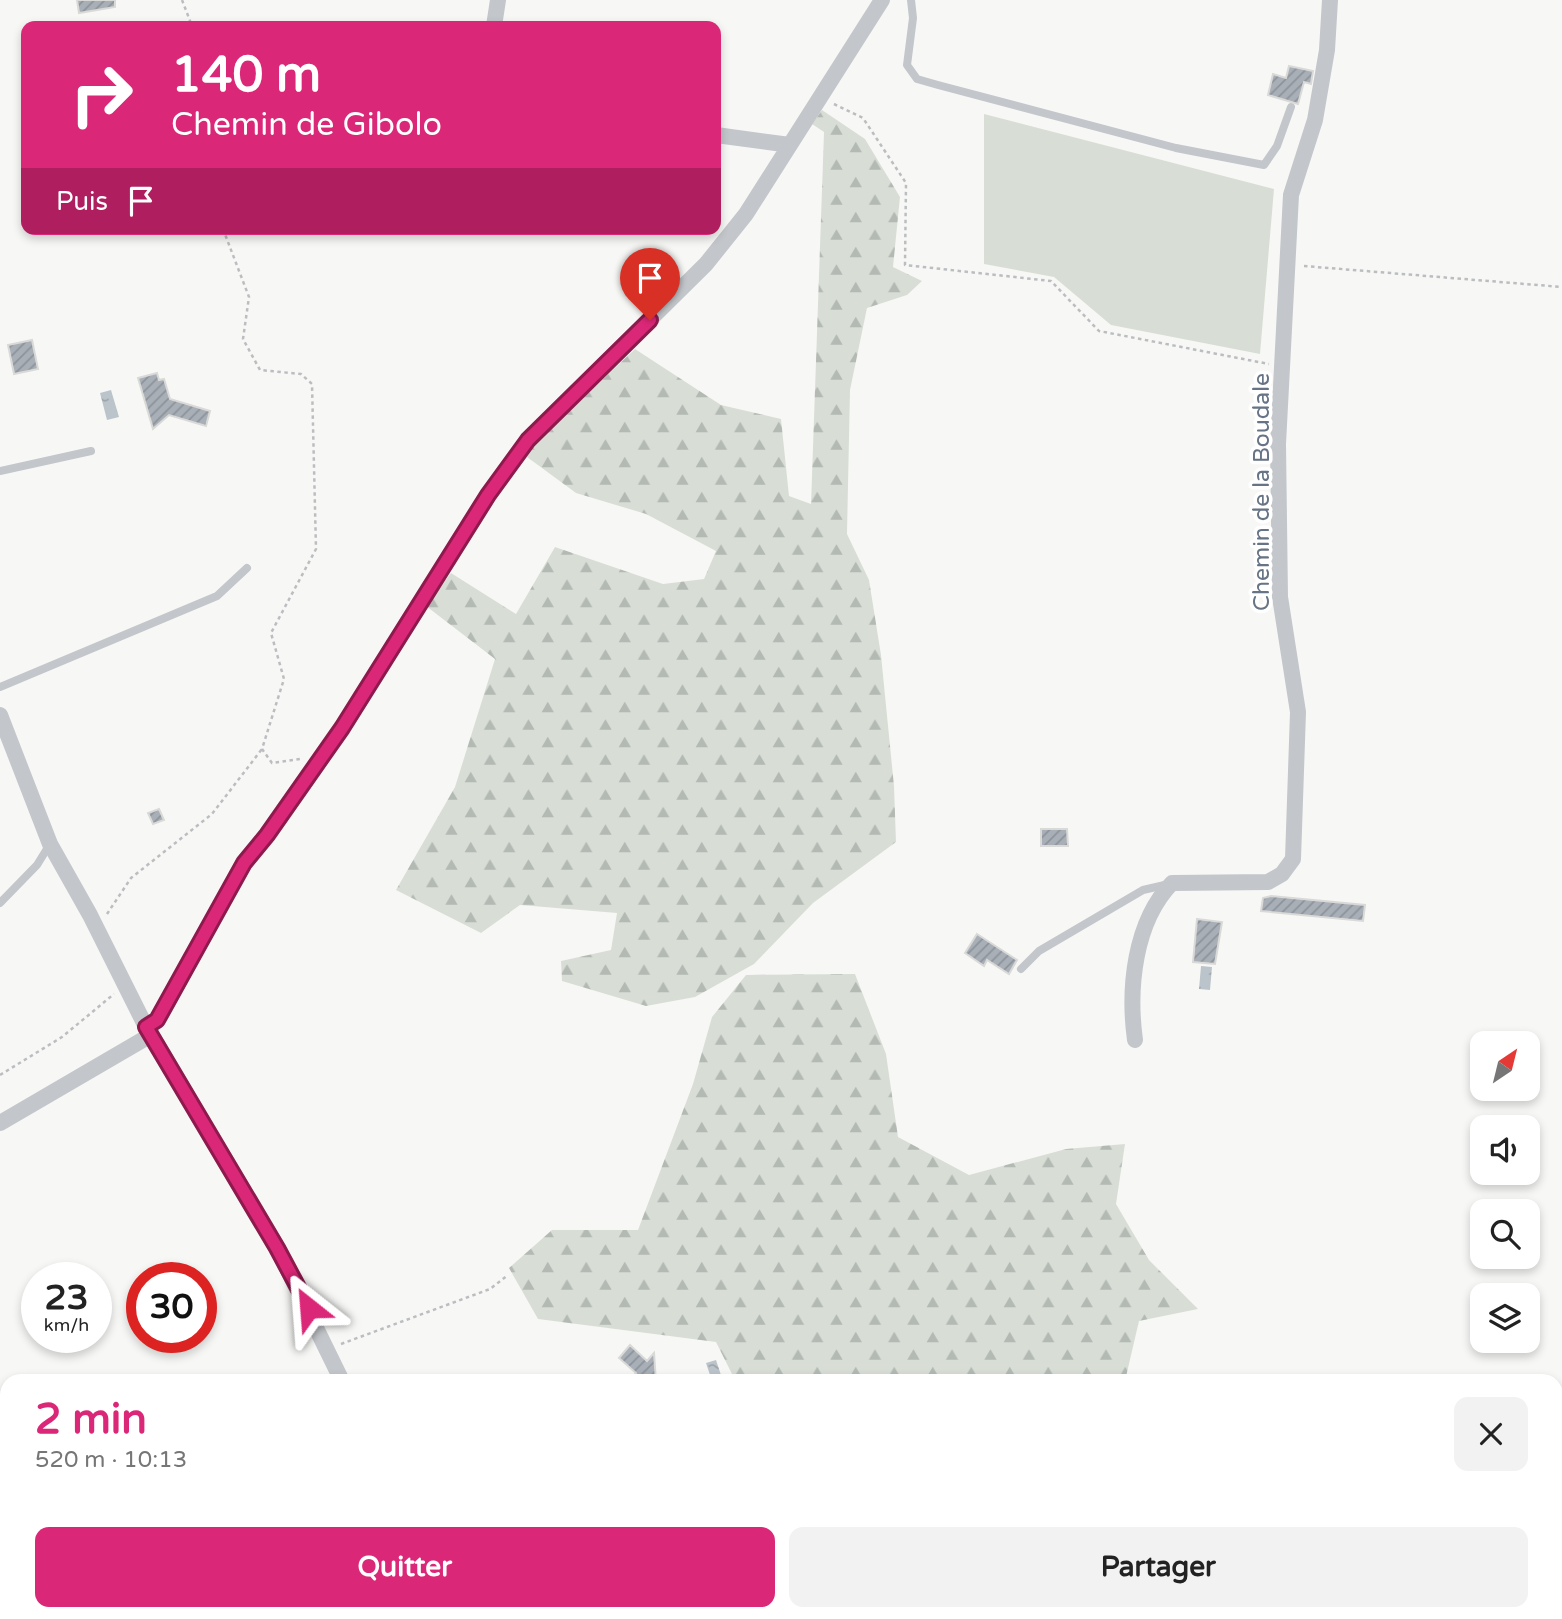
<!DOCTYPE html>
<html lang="fr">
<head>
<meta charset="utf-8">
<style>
	:root { --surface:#fff; --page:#f2f2f2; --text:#222; --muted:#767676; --accent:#db2777 }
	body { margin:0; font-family:"Varela Round",sans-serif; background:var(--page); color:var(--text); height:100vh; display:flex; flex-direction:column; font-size:26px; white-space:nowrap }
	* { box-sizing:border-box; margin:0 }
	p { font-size:23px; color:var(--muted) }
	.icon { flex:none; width:38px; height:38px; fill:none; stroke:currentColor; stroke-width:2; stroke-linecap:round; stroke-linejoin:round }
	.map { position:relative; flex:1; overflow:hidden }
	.details { position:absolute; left:0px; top:1374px; width:1563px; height:247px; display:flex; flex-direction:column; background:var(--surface); border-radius:21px 21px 0 0; box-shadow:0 4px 10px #0003 }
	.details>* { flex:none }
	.banner { position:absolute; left:21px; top:21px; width:700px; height:214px; border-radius:14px; box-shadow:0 4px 10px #0003; background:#db2777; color:#fff; overflow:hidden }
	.needle { width:46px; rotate:35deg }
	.fabs { position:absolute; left:1470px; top:1031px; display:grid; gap:14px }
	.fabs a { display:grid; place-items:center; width:70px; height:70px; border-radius:14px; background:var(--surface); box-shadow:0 4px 10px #0003; font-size:35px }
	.speed { position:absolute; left:21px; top:1262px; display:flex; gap:14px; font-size:35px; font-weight:700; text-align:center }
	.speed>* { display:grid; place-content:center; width:91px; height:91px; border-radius:50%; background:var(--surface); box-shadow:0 4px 10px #0003; line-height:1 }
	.speed small { font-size:18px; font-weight:400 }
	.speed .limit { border:10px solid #d22; background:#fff; color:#111 }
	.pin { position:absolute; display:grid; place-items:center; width:60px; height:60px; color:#fff; margin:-72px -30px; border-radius:50% 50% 50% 0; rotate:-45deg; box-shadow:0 0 7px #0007 }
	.pin .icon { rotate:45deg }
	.me { position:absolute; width:77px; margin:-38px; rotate:332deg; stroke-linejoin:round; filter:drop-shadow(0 0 5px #0008) }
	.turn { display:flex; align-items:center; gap:24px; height:147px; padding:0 35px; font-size:32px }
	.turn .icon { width:91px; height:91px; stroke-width:2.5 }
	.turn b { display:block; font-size:49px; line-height:60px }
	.then { display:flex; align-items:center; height:66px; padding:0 35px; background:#0003; gap:14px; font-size:26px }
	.round { display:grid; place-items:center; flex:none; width:74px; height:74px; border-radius:14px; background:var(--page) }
	.headline { display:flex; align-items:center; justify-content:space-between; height:119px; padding:0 35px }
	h1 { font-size:42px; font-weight:800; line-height:52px; color:var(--accent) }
	.action { display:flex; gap:14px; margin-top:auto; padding:14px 35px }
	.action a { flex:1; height:80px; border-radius:14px; background:var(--accent); color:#fff; font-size:28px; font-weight:800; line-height:80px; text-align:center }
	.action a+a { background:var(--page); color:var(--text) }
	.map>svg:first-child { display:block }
</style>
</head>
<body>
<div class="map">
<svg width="1562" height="1619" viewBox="0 0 1562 1619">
	<defs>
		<pattern id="forest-firs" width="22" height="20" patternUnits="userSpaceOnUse" patternTransform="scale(1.75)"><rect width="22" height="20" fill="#d8ded6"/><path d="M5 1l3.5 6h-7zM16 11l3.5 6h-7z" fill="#b3b9b3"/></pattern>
		<pattern id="water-ripples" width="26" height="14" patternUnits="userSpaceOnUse" patternTransform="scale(1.75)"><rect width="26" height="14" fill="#bbc4ca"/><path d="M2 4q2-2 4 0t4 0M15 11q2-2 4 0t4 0" fill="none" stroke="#9ca4aa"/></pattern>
		<pattern id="building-hatch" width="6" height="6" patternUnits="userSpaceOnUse" patternTransform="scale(1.75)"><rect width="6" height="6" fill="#a9afb7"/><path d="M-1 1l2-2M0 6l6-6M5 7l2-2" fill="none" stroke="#8d939a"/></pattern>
	</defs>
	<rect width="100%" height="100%" fill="#f7f8f5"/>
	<path fill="#d8ded6" d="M984,114L1274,189L1260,354L1111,325L1054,277L984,264Z"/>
	<path fill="url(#forest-firs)" d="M822,110L865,139L900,197L893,267L922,281L907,295L867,308L850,390L847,534L869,580L881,655L894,786L896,842L813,903L754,964L695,997L646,1006L562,981L561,961L611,950L617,913L520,905L481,933L396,890L455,787L495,659L426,606L451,573L516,614L555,547L663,584L704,579L716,551L646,514L576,493L527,457L534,444L635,349L721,405L781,419L789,496L811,504L824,132L812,124Z
		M855,974L886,1054L898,1137L969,1175L1066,1149L1125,1144L1116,1204L1149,1260L1198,1309L1139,1321L1125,1381H731L733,1376L716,1342L538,1319L509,1268L552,1230H638L693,1084L712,1017L746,975Z
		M738,1614H1107L1108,1619H750Z"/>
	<path fill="url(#water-ripples)" d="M111,390L119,417L107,420L100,393Z
		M1201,966L1212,967L1210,990L1199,989Z
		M716,1360L723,1381H712L706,1363Z"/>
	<path fill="url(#building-hatch)" stroke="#d9d9d7" stroke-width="2" d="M77,0H115V7L79,13Z
		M1289,66L1313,71L1311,84L1304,82L1298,104L1268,95L1273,74L1286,78Z
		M32,340L38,369L14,374L8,345Z
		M157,373L159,380L164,379L170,399L210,411L206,426L169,415L153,429L138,378Z
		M159,809L164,820L153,824L148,813Z
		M1041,829H1067L1068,846H1041Z
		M1271,896L1365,905L1363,921L1261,911L1263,898Z
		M1197,919L1222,922L1215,964L1193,962Z
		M977,934L1017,960L1009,974L987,960L984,966L965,953Z
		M630,1345L647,1361L654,1353L656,1381H629L636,1373L619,1358Z"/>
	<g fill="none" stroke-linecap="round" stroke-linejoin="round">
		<path stroke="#bbbdc0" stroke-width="2.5" stroke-dasharray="3.5 3.5" stroke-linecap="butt" d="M182,0L192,26
			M834,104L863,118L906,183L905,265L1051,281L1099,331L1269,364
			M223,229L249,297L243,339L260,370L301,374L312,384L316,549L271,633L284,679L262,749L272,763L300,759
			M1304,266L1562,287
			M107,914L131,878L212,814L262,749
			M0,1075L62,1037L114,994
			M341,1344L490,1289L508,1275
			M0,1441L7,1448
			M55,1619L58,1614"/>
		<path stroke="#c3c6ca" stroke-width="8" d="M911,0L913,18L907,65L917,79L938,85L1176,148L1264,165L1277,146L1291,107
			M0,471L91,451
			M0,687L217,596L247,568
			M0,903L37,865L50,844
			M1021,969L1039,951L1143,890L1169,884"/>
		<path stroke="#c3c6ca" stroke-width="16" d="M494,26L498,0
			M716,135L790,145
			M0,715L50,844L90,915L146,1027L277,1248L342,1381
			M146,1027L157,1021L244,863L267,835L342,728L488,495L528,440L706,264L746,214L882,0
			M1135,1040C1128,989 1134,922 1172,883L1268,882L1282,874L1293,859L1298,712L1280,597L1278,444L1291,195L1315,120L1327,50L1330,0
			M0,1123L151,1035
			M458,1614L461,1619
			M232,1619L235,1614"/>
	</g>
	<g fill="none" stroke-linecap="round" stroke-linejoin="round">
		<g stroke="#8e194d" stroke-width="18">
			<path id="route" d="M309,1308L277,1248L146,1027L157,1020L244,863L267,835L342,728L488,495L528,440L650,320"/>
		</g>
		<use href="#route" stroke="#db2777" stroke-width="12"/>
	</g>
	<g text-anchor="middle" stroke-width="7" stroke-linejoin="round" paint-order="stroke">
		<g font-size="23" fill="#677485" stroke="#fff">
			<text transform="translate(1261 492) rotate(-90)" y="8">Chemin de la Boudale</text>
		</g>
	</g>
</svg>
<div class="fabs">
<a><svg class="needle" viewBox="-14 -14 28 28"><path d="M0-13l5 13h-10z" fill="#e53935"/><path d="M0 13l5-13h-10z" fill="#767676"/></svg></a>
<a><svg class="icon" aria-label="sound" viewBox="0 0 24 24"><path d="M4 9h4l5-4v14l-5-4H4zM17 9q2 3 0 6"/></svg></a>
<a><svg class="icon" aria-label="search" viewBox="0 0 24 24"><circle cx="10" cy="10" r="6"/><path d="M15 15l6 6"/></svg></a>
<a><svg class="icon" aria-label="layers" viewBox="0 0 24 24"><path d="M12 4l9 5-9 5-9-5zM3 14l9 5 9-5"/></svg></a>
</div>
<div class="speed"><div>23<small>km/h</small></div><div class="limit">30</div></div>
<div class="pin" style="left:650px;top:320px;background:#d93025"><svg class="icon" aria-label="arrive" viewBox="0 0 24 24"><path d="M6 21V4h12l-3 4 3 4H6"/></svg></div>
<svg class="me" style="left:309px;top:1308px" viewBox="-20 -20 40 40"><path d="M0-17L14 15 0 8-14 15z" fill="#db2777" stroke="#fff" stroke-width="4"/></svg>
<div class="banner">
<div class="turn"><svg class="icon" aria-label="right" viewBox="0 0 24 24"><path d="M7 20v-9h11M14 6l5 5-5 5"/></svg><div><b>140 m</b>Chemin de Gibolo</div></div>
<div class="then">Puis<svg class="icon" aria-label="arrive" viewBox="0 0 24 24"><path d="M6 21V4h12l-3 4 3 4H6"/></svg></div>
</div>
<section class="details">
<div class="headline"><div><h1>2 min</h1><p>520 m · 10:13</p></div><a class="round"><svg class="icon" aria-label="close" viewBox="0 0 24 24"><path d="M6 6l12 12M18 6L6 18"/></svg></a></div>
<div class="action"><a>Quitter</a><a>Partager</a></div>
</section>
</div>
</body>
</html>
